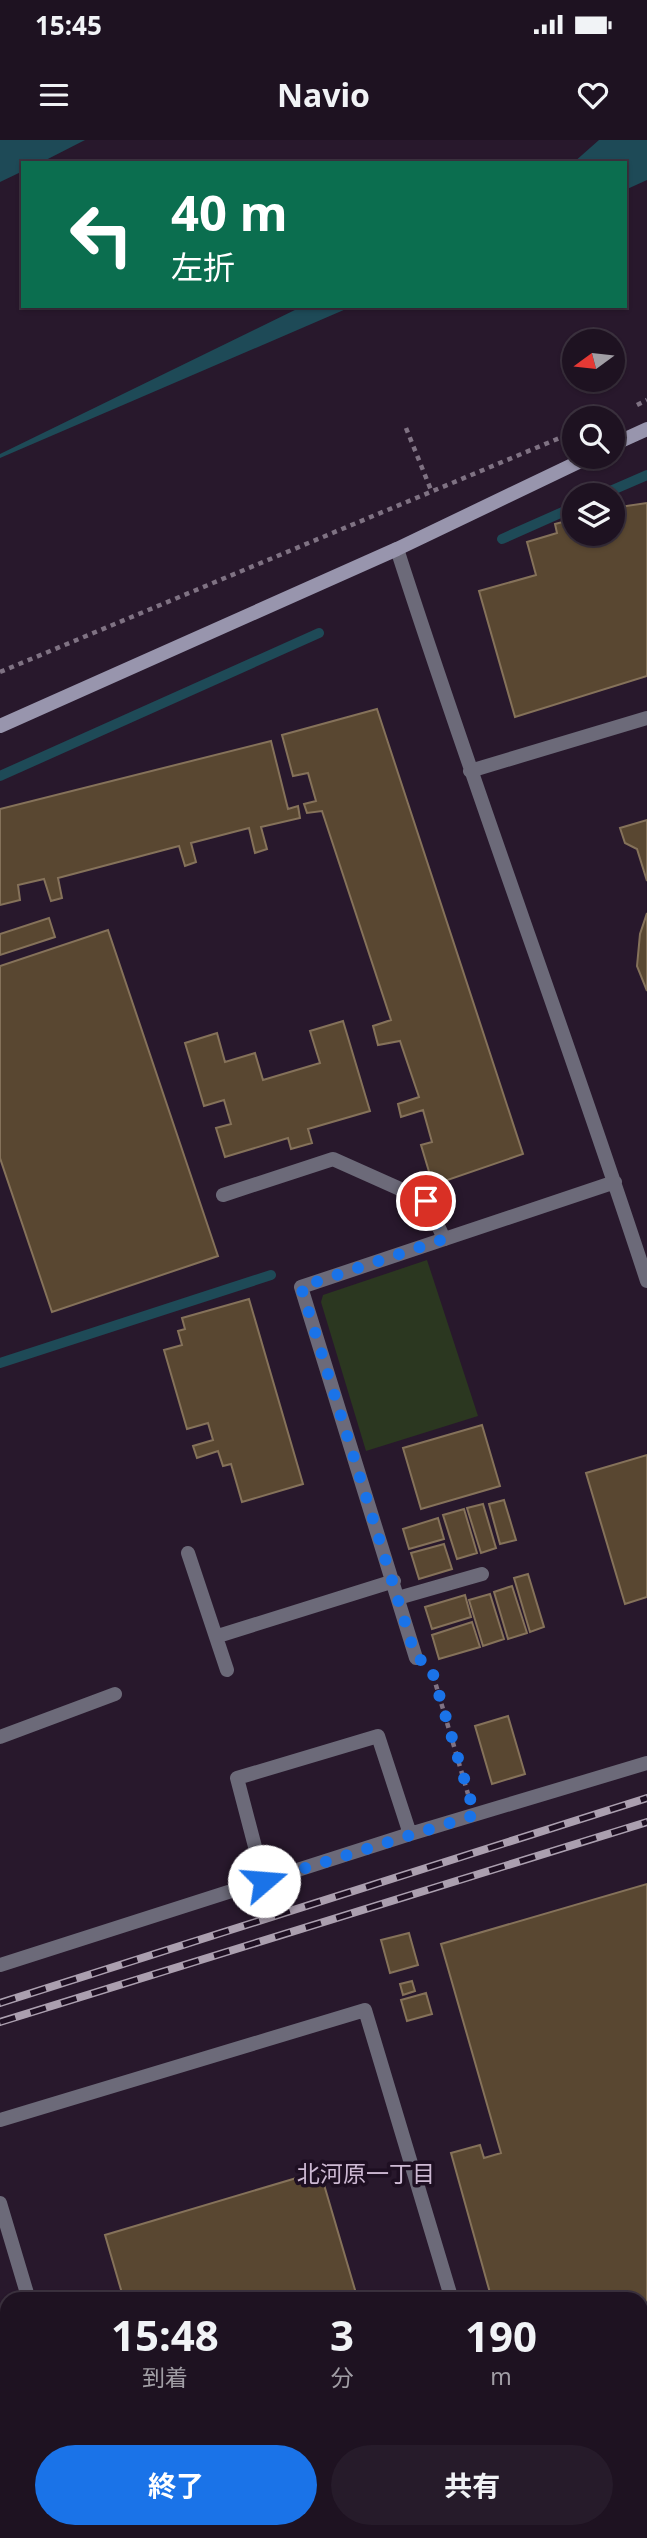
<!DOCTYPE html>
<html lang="ja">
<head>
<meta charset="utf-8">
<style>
	:root { --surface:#1e1221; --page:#261b2a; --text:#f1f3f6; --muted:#a19ea5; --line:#3c323f; --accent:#1a73e8 }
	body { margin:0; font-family:"Noto Sans","Noto Sans JP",sans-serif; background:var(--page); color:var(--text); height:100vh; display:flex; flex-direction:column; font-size:26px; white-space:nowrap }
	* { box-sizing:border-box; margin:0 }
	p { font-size:23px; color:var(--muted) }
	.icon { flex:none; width:38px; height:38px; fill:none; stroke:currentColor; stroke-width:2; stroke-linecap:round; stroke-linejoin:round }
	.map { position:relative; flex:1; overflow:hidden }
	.side { position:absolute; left:0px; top:2152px; width:648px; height:247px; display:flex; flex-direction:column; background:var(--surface); border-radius:21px 21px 0 0; box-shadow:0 2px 5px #0004,0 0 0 2px var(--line) }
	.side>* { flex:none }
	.top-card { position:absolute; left:21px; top:21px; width:606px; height:147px; border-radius:0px; box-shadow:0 2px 5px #0004,0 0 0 2px var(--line); background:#0b6e4f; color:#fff; overflow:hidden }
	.needle { width:46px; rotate:255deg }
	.fabs { position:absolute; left:562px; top:189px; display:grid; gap:14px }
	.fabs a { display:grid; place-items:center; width:63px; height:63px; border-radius:50%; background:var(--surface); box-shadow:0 2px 5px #0004,0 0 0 2px var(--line); font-size:35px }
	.pin { position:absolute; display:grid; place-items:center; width:60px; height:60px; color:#fff; margin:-30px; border:4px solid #fff; border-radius:50%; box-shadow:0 2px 7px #0007 }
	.me { position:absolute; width:77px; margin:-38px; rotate:72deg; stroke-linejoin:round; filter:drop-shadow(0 0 5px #0008) }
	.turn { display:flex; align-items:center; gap:24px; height:147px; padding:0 35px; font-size:32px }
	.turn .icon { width:91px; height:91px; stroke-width:2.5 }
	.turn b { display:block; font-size:49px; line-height:60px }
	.eta { display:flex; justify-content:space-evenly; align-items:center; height:119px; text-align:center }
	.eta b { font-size:42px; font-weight:700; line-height:49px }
	.action { display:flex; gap:14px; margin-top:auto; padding:14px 35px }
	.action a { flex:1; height:80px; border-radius:42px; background:var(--accent); color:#fff; font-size:28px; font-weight:700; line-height:80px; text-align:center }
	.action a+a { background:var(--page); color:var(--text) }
	.status { display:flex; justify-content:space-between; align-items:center; height:49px; padding:0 35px; background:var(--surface); direction:ltr }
	.status svg { height:19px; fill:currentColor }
	header { display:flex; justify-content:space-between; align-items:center; height:91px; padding:0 35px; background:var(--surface); font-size:32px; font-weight:700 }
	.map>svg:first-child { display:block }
</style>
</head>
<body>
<div class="status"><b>15:45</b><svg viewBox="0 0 49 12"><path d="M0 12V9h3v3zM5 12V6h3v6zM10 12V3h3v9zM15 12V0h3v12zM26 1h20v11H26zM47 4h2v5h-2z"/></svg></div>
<header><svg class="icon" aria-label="menu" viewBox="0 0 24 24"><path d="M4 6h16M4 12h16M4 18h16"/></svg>Navio<svg class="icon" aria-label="heart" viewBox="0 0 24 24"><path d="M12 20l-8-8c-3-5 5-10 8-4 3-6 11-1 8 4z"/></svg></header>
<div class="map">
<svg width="647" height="2398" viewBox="0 0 647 2398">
	<rect width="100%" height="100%" fill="#28182c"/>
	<path fill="#2b3720" d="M427,1120L478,1276L366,1311L321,1162L323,1155Z"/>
	<path fill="#1e4a57" d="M0,0H85L40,23H23V31L0,42Z
		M599,0H647V40L625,50V23H573Z
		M303,166H353L0,318V314Z"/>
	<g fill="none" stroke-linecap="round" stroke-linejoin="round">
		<path stroke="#1e4a57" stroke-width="10" d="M601,355L647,335
			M502,399L574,367
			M0,636L319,493
			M0,1223L271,1135"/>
	</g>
	<path fill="#594731" stroke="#85725a" stroke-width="2" d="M647,363V536L515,577L479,451L536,435L527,402L557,393L555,384L574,379V394H612V368Z
		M377,569L523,1014L433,1045L421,1005L432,1002L423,970L401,977L398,964L419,957L400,901L378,905L373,886L391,880L322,671L307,673L304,664L316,661L308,633L293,636L282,595Z
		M271,601L288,669L298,666L300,678L261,687L267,709L255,713L249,688L191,703L196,722L185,726L179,706L58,738L62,758L51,761L44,739L18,745L20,760L0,765V669Z
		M647,680V741L637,709L625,703L620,688Z
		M647,773V851L637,826L640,794Z
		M49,778L55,797L0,815V794Z
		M108,790L218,1116L52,1172L0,1018V826Z
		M343,881L370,971L308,989L312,1003L291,1009L288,998L225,1017L216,988L231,984L224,960L204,966L185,903L217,893L225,922L255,913L263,940L320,923L310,891Z
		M249,1159L303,1344L242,1362L231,1324L223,1326L218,1311L197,1318L193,1306L213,1300L208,1283L187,1289L164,1210L182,1205L178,1191L185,1189L182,1178Z
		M482,1285L500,1346L421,1369L403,1308Z
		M647,1315V1457L625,1464L586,1333Z
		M504,1360L516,1400L500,1404L489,1364Z
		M483,1364L496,1408L481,1413L467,1368Z
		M464,1369L477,1413L457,1419L443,1375Z
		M438,1378L444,1399L409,1409L403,1389Z
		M444,1404L452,1429L419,1439L411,1413Z
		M528,1434L544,1487L530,1492L514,1438Z
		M512,1446L527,1493L508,1499L494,1452Z
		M490,1454L504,1499L483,1506L469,1460Z
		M465,1455L471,1477L432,1489L425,1467Z
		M472,1482L480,1507L439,1519L432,1495Z
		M508,1576L525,1634L492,1644L475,1586Z
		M647,1744V2254L640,2255V2160H492L451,2013L480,2005L484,2018L501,2013L441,1804Z
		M409,1793L418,1825L390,1833L381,1800Z
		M412,1841L415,1851L403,1855L400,1844Z
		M426,1853L432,1874L407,1881L401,1860Z
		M320,2031L358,2160H124L105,2095Z
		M193,2392H428L429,2398H195Z
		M561,2392H627L629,2398H563Z"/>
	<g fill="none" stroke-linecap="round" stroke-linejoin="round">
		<path stroke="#7f7283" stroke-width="4.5" stroke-dasharray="5 5" stroke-linecap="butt" d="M637,265L647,260
			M406,288L431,350
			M0,532L574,292
			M433,1535L468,1654"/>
		<path stroke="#6c6a79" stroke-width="14" d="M223,1055L333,1019L427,1061L444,1099
			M0,1597L115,1554
			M0,1980L365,1870L452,2160
			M0,2063L29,2160
			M99,2392L100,2398
			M498,2398L500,2392"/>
		<path stroke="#6c6a79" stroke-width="14" d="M397,409C476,655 567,896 647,1141
			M470,631L647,578
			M188,1413L227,1530
			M398,1458L482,1434
			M218,1496L394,1441
			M416,1518L301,1147L615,1042
			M264,1741L237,1638L378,1596L410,1694
			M0,1825L410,1694L647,1623"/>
		<path stroke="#9895ad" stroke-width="14" d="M612,305L647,289
			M0,586L397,409L589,317"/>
		<g stroke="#ab9faf" stroke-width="8">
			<path id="rail" d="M0,1863L647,1658
				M0,1882L647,1682"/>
		</g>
		<use href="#rail" stroke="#1e0f22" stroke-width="5" stroke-dasharray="16" stroke-linecap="butt"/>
	</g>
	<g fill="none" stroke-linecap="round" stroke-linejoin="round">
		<path stroke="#1a73e8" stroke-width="12" stroke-dasharray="0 21.6" d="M264,1741L475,1675L430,1524L416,1518L301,1147L444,1099L426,1061"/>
	</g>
	<g text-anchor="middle" stroke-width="7" stroke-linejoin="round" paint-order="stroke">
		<g font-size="23" fill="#cdb9d3" stroke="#1e0f22">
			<text x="366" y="2042">北河原一丁目</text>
		</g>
	</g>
</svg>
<div class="fabs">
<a><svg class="needle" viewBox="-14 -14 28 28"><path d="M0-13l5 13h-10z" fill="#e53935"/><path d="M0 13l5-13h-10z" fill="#a19ea5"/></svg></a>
<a><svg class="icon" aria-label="search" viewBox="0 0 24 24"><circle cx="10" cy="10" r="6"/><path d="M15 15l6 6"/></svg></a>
<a><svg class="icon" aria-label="layers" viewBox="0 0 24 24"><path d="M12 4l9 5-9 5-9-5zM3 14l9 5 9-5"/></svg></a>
</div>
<div class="pin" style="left:426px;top:1061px;background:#d93025"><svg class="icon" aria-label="arrive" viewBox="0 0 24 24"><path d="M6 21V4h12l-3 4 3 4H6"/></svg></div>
<svg class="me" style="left:264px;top:1741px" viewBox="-20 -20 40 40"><circle r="19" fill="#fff"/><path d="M0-13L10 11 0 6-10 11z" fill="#1a73e8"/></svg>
<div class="top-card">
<div class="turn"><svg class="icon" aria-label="left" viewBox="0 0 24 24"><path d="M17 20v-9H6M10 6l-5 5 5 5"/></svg><div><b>40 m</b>左折</div></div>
</div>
<section class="side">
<div class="eta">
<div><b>15:48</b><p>到着</p></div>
<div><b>3</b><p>分</p></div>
<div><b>190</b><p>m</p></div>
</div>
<div class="action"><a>終了</a><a>共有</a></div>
</section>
</div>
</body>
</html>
